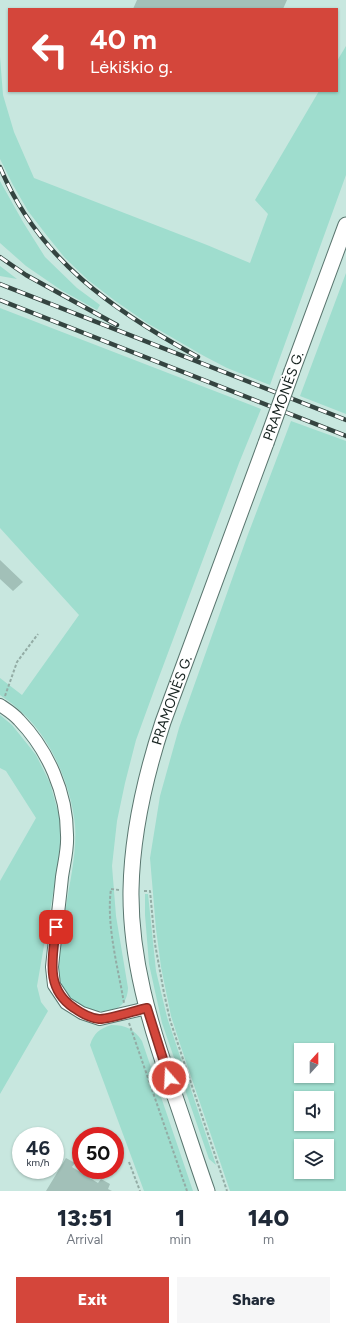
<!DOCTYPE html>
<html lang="en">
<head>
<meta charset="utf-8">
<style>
	:root { --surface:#fff; --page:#f6f6f7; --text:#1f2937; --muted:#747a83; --accent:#d4463b }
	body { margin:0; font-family:Figtree,sans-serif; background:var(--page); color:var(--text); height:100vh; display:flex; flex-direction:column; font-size:15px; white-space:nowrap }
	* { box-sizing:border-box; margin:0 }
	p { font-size:13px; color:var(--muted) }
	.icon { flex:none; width:22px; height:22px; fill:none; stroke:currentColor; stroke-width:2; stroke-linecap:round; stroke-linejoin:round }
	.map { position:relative; height:1191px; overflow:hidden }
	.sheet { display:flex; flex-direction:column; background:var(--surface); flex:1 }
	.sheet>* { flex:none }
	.guide { position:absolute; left:8px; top:8px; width:330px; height:84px; border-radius:0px; box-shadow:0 1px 3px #0004; background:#d4463b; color:#fff; overflow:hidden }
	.needle { width:26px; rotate:21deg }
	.buttons { position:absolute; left:294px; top:1043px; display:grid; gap:8px }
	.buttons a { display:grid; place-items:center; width:40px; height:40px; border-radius:0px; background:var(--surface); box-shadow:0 1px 3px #0004; font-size:20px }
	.speed { position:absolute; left:12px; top:1127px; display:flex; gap:8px; font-size:20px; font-weight:700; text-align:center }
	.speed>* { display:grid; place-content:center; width:52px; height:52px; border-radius:50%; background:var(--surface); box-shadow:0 1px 3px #0004; line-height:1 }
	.speed small { font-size:10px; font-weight:400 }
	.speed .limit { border:6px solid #d22; background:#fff; color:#111 }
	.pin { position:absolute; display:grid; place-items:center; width:34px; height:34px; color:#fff; margin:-17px; border-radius:8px; box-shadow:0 2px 6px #0006 }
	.me { position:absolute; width:44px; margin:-22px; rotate:341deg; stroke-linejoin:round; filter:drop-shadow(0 0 3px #0008) }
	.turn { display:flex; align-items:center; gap:14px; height:84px; padding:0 16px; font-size:18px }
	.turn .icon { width:52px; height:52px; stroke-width:2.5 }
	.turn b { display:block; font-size:28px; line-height:34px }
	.eta { display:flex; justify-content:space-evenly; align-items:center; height:68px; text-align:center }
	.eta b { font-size:24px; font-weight:800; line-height:28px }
	.action { display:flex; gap:8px; margin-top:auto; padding:8px 16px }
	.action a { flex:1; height:46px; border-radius:0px; background:var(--accent); color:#fff; font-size:16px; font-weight:800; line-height:46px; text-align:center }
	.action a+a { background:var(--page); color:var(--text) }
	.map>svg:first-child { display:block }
</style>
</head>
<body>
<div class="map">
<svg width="346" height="1191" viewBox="0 0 346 1191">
	<rect width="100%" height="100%" fill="#c8e7df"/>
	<path fill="#9fddce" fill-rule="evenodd" d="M346,46V175L270,385L227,368L204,356L147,323L114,300L88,280L65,258L48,237L28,211L13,185L0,159V57L3,95L14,132L34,178L207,245L250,263L268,214L255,200L319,91H337V61Z
		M0,181L23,222L45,257L77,288L100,305L97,310L61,290L26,266L0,243Z
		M0,266L17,279L0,276Z
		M346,273V414L300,396Z
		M0,308L261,409L239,463L156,685L136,740L125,783L117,821L112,866L116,916L128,988C127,1019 90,1015 72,1000C66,994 62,985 59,976C54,958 63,925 66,907C70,880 77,853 75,825C72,792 56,751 34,725C25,714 12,703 0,695V678L22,695L79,615L0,528Z
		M291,421L346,441V1191H230L181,1047L171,1016L161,967L156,929L150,858L160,796L179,728L247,537ZM301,1050H327V1076H301ZM301,1098H327V1124H301ZM301,1146H327V1172H301Z
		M0,715L12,725L36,755L50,783L60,819V853L37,986L41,1002L48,1011L0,1094V881L36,818L6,771L0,768Z
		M145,894H148L156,971L167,1017L216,1165L209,1159L162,1023L149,964L145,915Z
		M111,1025C126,1025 134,1029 142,1041L193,1191H144L90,1045C94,1033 99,1029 111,1025Z"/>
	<path fill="#a2c0b8" d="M137,0H287L283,9H133Z
		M0,560L23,582L13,591L0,579Z
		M66,1158L75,1163L72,1167L98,1183L101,1179L110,1184L108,1189L112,1191H46Z"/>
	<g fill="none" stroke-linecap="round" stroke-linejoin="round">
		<g stroke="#5a766f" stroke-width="14">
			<path id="minor" d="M0,705C6,709 14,714 19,720C48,750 67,793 67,835C68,849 64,863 62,877C59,907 55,937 52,967L54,985L66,1003L82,1013L100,1019L147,1008"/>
		</g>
		<g stroke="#5a766f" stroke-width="17">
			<g id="major">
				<path d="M292,371L346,225"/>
				<path id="s1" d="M207,1191C195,1157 184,1122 172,1088C150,1025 130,958 131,890C132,832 145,777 163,722L266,443"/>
			</g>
		</g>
		<path stroke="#93aca5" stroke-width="2" stroke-dasharray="3 2" stroke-linecap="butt" d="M5,696L17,662L38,634
			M119,890L111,889C106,924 118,968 124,1003
			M144,891H150L155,944L164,993L170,1020L227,1191
			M129,1023L187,1191
			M129,1162L140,1191"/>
		<use href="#minor" stroke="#fff" stroke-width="12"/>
		<use href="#major" stroke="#fff" stroke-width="15"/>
		<g stroke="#344440" stroke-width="4.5">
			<path id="rail" d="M0,167C38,259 114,311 198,357
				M0,257L26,275L117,325
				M0,284L346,420
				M0,300L346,436"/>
		</g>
		<use href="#rail" stroke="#fff" stroke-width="3" stroke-dasharray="9" stroke-linecap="butt"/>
		<g stroke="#5a766f" stroke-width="17" stroke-linecap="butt">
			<path id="major-bridge" d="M266,443L292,371"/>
		</g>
		<use href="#major-bridge" stroke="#fff" stroke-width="15"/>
	</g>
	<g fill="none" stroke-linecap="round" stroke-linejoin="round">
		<g stroke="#8a2e26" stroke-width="10">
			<path id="route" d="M56,927C53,957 44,988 74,1008C81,1013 90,1018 99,1019C107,1020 137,1010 147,1008L169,1078"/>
		</g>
		<use href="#route" stroke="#d4463b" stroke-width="7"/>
	</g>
	<g text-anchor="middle" stroke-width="3.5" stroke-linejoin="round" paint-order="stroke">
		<g font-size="14" fill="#16221f" stroke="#fff">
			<text transform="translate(283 396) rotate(-70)" y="5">PRAMONĖS G.</text>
			<text dy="5" stroke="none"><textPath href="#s1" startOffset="507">PRAMONĖS G.</textPath></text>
		</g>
	</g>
</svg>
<div class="buttons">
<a><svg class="needle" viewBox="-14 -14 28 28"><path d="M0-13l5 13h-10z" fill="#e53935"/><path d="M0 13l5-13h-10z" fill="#747a83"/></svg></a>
<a><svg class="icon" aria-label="sound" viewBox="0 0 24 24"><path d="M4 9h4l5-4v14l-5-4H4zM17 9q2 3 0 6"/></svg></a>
<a><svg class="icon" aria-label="layers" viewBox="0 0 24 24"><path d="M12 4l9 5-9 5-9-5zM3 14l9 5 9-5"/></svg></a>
</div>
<div class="speed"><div>46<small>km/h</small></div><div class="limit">50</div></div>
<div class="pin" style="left:56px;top:927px;background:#d93025"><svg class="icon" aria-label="arrive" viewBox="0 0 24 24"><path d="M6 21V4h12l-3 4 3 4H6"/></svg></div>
<svg class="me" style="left:169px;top:1078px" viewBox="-20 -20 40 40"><circle r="17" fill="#d4463b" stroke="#fff" stroke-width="3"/><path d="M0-11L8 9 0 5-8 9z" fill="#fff"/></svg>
<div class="guide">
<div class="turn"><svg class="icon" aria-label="left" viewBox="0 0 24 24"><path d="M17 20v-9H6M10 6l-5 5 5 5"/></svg><div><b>40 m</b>Lėkiškio g.</div></div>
</div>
</div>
<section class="sheet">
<div class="eta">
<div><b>13:51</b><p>Arrival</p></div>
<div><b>1</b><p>min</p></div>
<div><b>140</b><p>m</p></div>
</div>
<div class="action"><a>Exit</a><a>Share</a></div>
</section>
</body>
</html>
